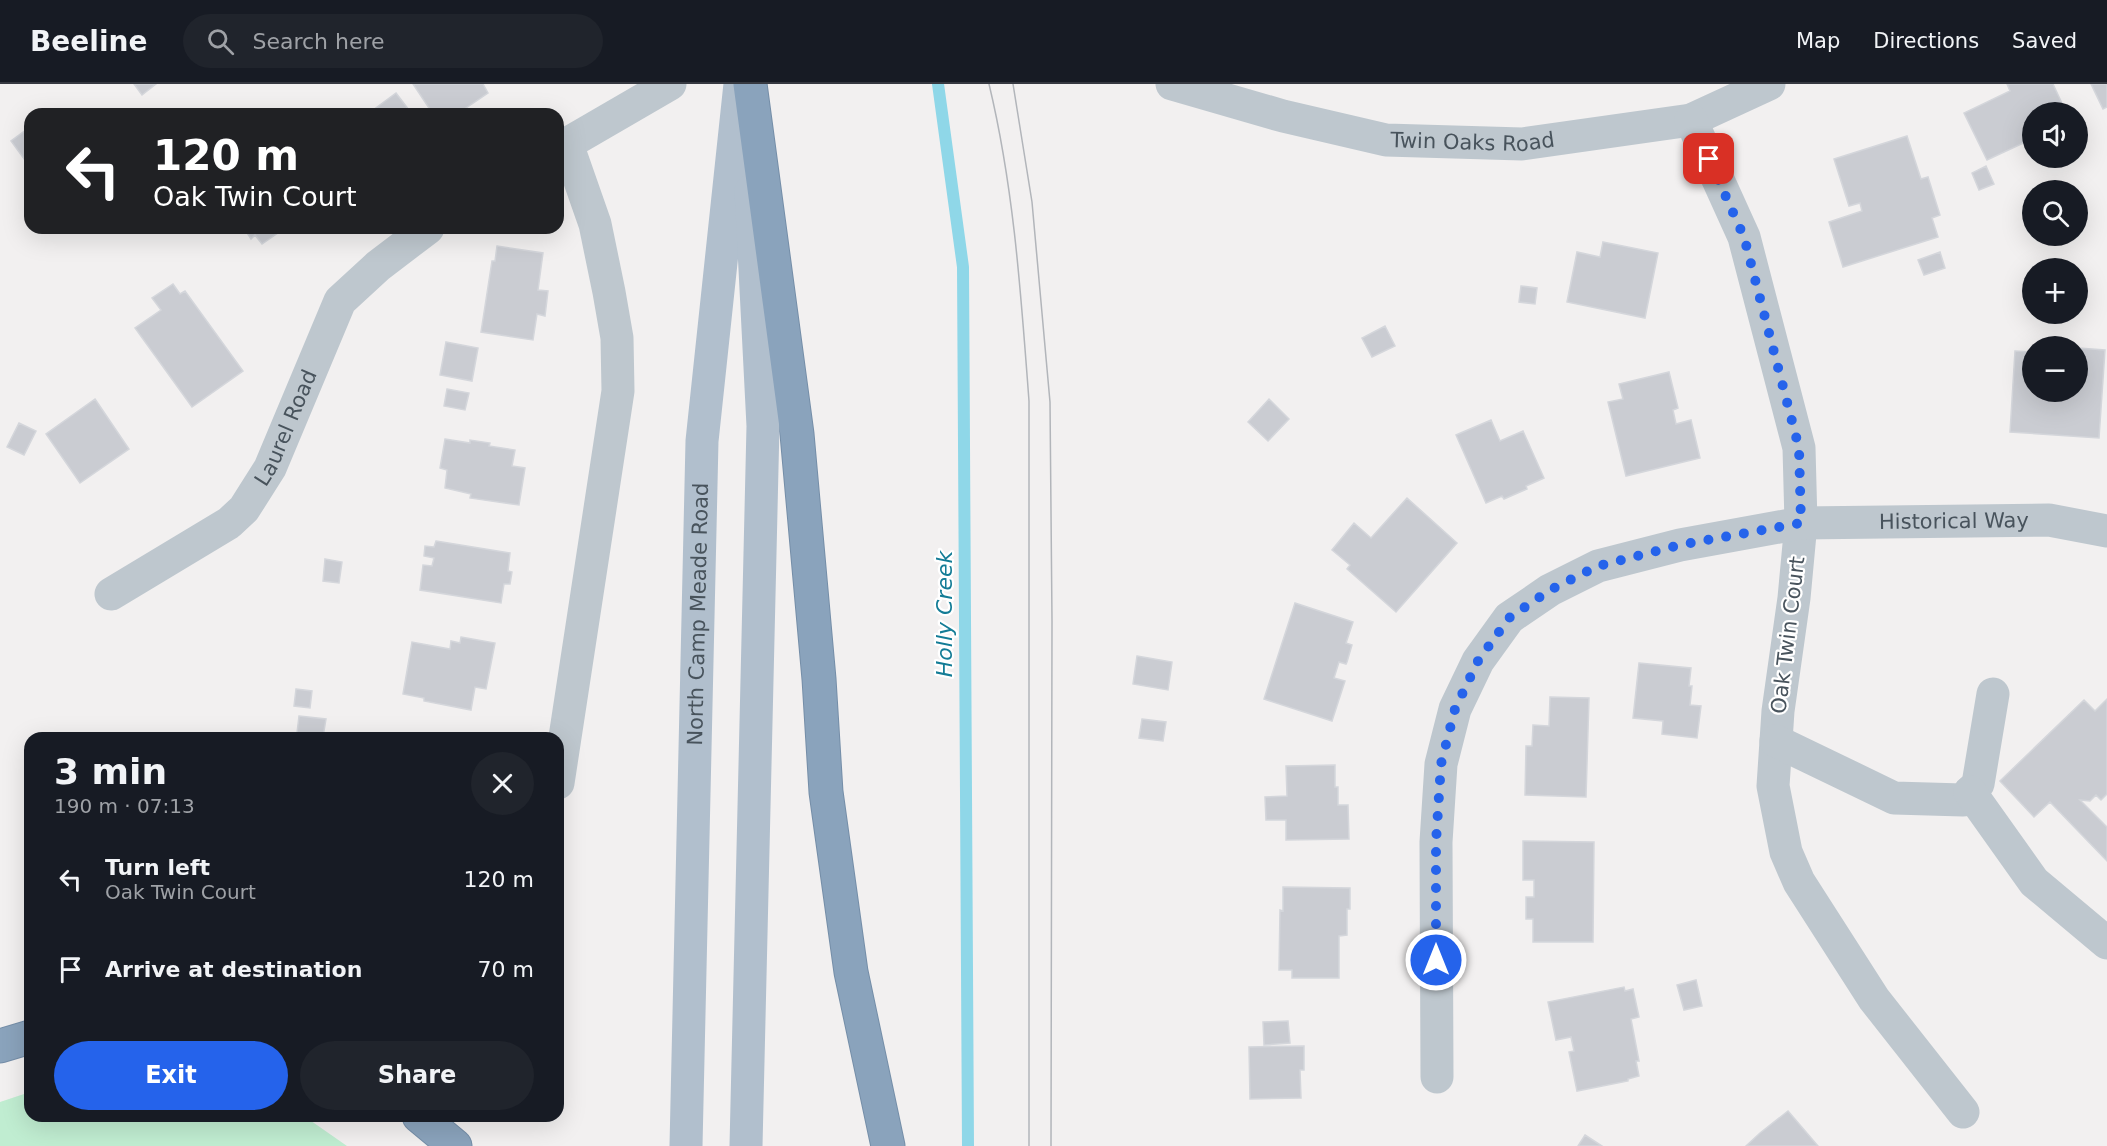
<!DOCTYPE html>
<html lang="en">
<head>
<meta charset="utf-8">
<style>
	:root { --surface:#171b24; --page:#20242c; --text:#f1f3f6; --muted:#9ea1a6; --line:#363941; --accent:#2563eb }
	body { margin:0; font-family:"DejaVu Sans",sans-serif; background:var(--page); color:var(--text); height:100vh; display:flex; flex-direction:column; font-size:22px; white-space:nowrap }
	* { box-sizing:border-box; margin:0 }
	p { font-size:20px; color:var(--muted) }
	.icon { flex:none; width:33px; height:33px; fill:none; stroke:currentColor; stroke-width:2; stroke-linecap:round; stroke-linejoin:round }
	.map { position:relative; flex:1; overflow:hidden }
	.details { position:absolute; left:24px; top:648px; width:540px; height:390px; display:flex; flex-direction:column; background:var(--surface); border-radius:18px; box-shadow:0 6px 24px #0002 }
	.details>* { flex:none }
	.hud { position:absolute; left:24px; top:24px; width:540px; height:126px; border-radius:18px; box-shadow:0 6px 24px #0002; background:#202124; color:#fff; overflow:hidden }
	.tools { position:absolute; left:2022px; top:18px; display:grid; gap:12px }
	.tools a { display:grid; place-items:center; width:66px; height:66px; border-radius:50%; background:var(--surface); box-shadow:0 6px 24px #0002; font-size:30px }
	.pin { position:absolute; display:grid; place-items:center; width:51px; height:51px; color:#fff; margin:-26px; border-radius:12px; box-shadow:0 3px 9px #0006 }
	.me { position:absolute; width:66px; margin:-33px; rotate:0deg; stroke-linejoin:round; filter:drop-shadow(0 0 4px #0008) }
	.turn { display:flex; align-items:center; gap:21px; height:126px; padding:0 30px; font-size:27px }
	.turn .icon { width:78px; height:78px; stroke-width:2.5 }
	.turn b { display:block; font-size:42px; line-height:51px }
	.round { display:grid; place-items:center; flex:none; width:63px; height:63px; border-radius:32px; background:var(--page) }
	.overview { display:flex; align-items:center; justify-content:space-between; height:102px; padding:0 30px }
	h1 { font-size:36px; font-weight:800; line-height:45px }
	.action { display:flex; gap:12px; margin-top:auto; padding:12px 30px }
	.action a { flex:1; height:69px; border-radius:36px; background:var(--accent); color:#fff; font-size:24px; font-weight:800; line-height:69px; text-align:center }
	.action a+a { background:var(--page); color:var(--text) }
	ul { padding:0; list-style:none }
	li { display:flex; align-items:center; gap:18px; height:90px; padding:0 30px }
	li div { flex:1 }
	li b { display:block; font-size:22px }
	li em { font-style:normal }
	header { display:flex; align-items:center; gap:36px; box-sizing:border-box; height:84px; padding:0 30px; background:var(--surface); border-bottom:2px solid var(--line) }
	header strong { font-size:28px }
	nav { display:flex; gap:33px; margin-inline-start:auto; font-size:21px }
	.search { width:420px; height:54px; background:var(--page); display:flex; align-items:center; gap:15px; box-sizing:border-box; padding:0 21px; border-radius:33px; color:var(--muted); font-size:22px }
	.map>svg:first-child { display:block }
</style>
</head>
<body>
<header>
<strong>Beeline</strong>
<div class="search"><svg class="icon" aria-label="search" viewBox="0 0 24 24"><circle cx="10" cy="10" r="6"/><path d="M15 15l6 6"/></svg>Search here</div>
<nav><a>Map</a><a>Directions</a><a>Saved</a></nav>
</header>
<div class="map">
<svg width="2107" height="1062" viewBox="0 0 2107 1062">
	<rect width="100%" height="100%" fill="#f2f0f0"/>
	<path fill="#c0edd1" d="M30,1008V1032H304L347,1062H0V1018Z"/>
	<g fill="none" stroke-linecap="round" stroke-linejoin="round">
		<path stroke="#8fd7e8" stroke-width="12" d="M938,0L963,183L968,1062"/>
	</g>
	<path fill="#caccd2" stroke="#d4d6db" stroke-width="1.5" d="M134,0H156L142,11Z
		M413,0H483L488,9L457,30H433Z
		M2007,0H2053L2066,28H2032V55L1987,76L1964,29L2010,7Z
		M2091,0H2107V23L2103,25Z
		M396,9L412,30H367L369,29Z
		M30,43V83L11,57Z
		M1907,52L1921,95L1928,93L1940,131L1932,134L1938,153L1843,183L1829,138L1862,127L1860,119L1849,122L1834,75Z
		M1986,82L1994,100L1979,106L1972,89Z
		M244,144H285L262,160L255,151L251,155Z
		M1603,158L1658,169L1645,234L1567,218L1577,168L1600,173Z
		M497,162L543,169L538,206L548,207L545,232L537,230L533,256L481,248L492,177H495Z
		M1940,168L1945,184L1924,191L1918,176Z
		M173,200L180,210L185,207L243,287L192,323L135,244L161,226L152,214Z
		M1521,202L1537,204L1535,220L1519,218Z
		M1385,242L1395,262L1372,273L1362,254Z
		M446,258L478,264L472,297L440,291Z
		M2078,264L2105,266L2099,354L2010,348L2015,267L2032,268V308H2078Z
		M1669,288L1678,324L1673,326L1676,340L1691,336L1700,374L1626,392L1608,318L1623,315L1619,300Z
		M447,305L469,309L465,326L444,322Z
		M95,315L129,365L80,399L46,350Z
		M1269,315L1289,335L1268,357L1248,338Z
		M1491,336L1500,357L1523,347L1544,394L1526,402L1527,405L1504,415L1502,412L1486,419L1456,351Z
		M19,339L36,347L24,371L7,363Z
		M445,355L470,359V356L490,359L489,362L515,366L512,382L525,384L519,421L470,414L471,410L445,404L447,386L440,384Z
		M1407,414L1457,459L1396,528L1347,485L1350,481L1332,466L1354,439L1371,454Z
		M436,457L510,469L508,487L512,488L510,500H504L501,519L420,506L423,481L432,482L434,474L424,472L425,462L434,463Z
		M325,475L342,478L339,499L323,497Z
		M1295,519L1353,538L1346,559L1352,561L1347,578L1346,580L1339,578L1334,594L1345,597L1332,637L1264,615Z
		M461,553L495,559L486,605L475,603L471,626L424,617V614L403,610L412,558L450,565L451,557L460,559Z
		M1137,572L1172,578L1168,606L1133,600Z
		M1639,579L1691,584L1689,602H1692L1690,621L1701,622L1697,654L1662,650L1663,637L1633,634Z
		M296,605L312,607L310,624L294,622Z
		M1550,613L1589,614L1586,713L1525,711L1526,662H1532L1533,641L1549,642Z
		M2107,615V710L2101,716L2096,711L2090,717L2080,716L2107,743V777L2050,718L2034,733L2000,697L2084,616L2095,627Z
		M299,632L326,635L323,653L297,649Z
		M1142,635L1166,638L1163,657L1139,654Z
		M1335,681V703H1338V721H1348L1349,755L1286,756V736H1266L1265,713L1287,712L1286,682Z
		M1523,757L1594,758L1593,858H1533V835H1526V813H1534V796H1523Z
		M1283,803L1350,804V825H1347V851L1339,852V894H1292V886H1279L1280,826L1283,827Z
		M1696,896L1702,922L1684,926L1677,901Z
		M1624,903L1625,907L1633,905L1639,933L1631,935L1639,977H1636L1639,992L1628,995V997L1577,1007L1569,968L1574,967L1571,953L1556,956L1548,918Z
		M1288,937L1290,959L1264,961L1263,938Z
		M1304,962V986H1300L1301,1014L1250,1015L1249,963Z
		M1788,1027L1818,1062H1746L1760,1049Z
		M1585,1051L1602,1062H1578Z"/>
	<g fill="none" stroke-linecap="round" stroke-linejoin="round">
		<g stroke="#758ea8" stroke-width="35">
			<path id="highway" d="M750,0L797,350L819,595L826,708L851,888L888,1062
				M0,962L30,953
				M419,1032L455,1062"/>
		</g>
		<g stroke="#bec7ce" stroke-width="33">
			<path id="s1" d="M1172,0L1283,32L1386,56L1522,60L1691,36L1769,0"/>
			<path d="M1691,36L1744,153L1799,364L1801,439L1794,514L1778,627L1773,702L1786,768L1799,798L1874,915L1963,1028"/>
			<path d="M558,65L670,0"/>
			<path id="s2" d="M111,510L229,439L244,425L270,384L340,217L378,182L428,144"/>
			<path d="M1776,657L1894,714L1963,716L1978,700L1993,610"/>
			<path d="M558,699L618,307L617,254L609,208L595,140L567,60"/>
			<path d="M1970,708L2034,798L2107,859"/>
			<path id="s3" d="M1437,993L1436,758L1441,680L1455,625L1478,577L1509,534L1550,506L1598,482L1680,461L1801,439L2049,436L2107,447"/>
		</g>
		<g stroke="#b1bfcd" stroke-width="33">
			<path id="s4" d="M686,1062L702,357L740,0"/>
			<path d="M746,1062L763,342L751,107"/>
		</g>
		<use href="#highway" stroke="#8aa3bc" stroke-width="33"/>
		<path stroke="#b2b5ba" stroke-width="1.5" d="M989,0C1014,104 1021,211 1029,317V1062
			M1013,0L1032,118L1050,318L1052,537L1051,1062"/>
	</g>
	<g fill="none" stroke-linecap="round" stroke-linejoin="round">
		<path stroke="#2563eb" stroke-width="10" stroke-dasharray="0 18" d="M1436,876V758L1441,680L1455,625L1478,577L1509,534L1550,506L1598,482L1680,461L1801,439L1799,364L1744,153L1709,75"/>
	</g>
	<g text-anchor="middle" stroke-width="4.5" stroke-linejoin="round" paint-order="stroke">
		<g font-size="21" fill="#48535c" stroke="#fff">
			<text dy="7" stroke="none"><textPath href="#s1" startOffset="308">Twin Oaks Road</textPath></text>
			<text dy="7" stroke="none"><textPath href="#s2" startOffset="250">Laurel Road</textPath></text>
			<text dy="7" stroke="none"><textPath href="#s3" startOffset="940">Historical Way</textPath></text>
			<text dy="7" stroke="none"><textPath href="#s4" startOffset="532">North Camp Meade Road</textPath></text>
			<text transform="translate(1788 551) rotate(-83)" y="7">Oak Twin Court</text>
		</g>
		<g font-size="22" font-style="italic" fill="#137c96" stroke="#fff">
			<text transform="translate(944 530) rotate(-90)" y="8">Holly Creek</text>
		</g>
	</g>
</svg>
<div class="tools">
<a><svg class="icon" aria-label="sound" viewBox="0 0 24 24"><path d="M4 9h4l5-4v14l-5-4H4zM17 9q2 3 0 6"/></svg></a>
<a><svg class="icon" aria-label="search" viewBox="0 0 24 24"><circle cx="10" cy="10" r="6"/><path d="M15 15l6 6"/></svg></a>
<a>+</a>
<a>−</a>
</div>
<div class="pin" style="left:1709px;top:75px;background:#d93025"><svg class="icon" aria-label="arrive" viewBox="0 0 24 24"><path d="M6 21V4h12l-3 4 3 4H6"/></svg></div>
<svg class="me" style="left:1436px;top:876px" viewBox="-20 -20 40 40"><circle r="17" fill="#2563eb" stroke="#fff" stroke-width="3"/><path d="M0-11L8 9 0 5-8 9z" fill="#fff"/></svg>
<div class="hud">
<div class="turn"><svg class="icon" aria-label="left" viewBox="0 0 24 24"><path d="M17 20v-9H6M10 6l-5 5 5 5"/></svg><div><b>120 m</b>Oak Twin Court</div></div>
</div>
<section class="details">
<div class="overview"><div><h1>3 min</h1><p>190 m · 07:13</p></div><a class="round"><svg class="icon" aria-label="close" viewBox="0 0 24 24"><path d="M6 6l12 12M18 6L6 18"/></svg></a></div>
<ul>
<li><svg class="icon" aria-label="left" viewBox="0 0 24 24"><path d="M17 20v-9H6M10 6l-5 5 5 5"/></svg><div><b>Turn left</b><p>Oak Twin Court</p></div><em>120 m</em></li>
<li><svg class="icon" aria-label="arrive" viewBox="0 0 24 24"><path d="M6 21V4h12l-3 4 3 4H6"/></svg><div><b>Arrive at destination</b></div><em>70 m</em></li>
</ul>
<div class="action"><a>Exit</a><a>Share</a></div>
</section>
</div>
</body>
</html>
